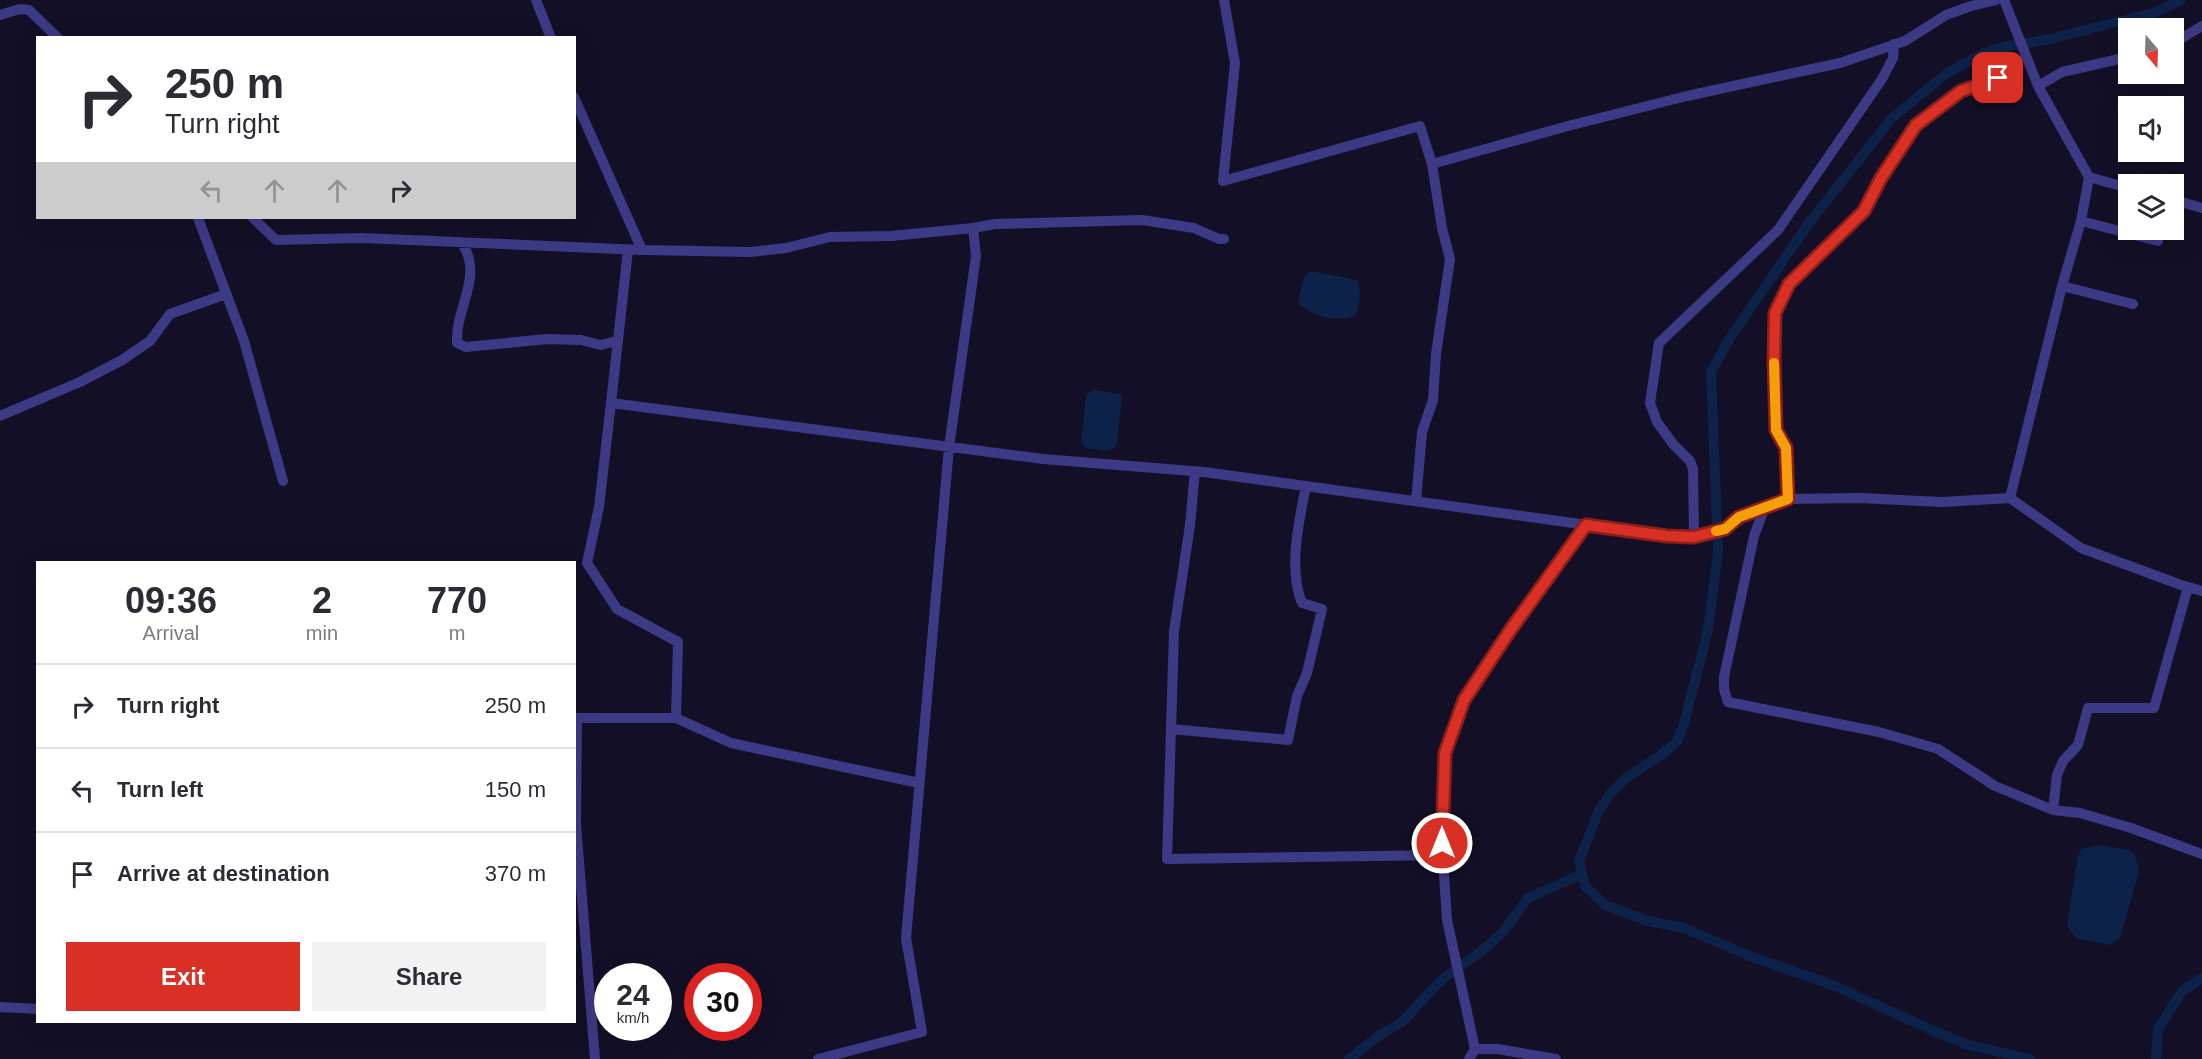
<!DOCTYPE html>
<html lang="en">
<head>
<meta charset="utf-8">
<style>
	:root { --surface:#fff; --page:#f2f2f3; --text:#2b2b33; --muted:#7c7c81; --line:#e1e1e2; --accent:#d93025 }
	body { margin:0; font-family:Helvetica,sans-serif; background:var(--page); color:var(--text); height:100vh; display:flex; flex-direction:column; font-size:22px; white-space:nowrap }
	* { box-sizing:border-box; margin:0 }
	p { font-size:20px; color:var(--muted) }
	.icon { flex:none; width:33px; height:33px; fill:none; stroke:currentColor; stroke-width:2; stroke-linecap:round; stroke-linejoin:round }
	.map { position:relative; flex:1; overflow:hidden }
	.side { position:absolute; left:36px; top:561px; width:540px; height:462px; display:flex; flex-direction:column; background:var(--surface); border-radius:0px; box-shadow:0 6px 24px #0002 }
	.side>* { flex:none }
	.top-card { position:absolute; left:36px; top:36px; width:540px; height:183px; border-radius:0px; box-shadow:0 6px 24px #0002; background:#fff; color:var(--text); overflow:hidden }
	.needle { width:39px; rotate:161deg }
	.fabs { position:absolute; left:2118px; top:18px; display:grid; gap:12px }
	.fabs a { display:grid; place-items:center; width:66px; height:66px; border-radius:0px; background:var(--surface); box-shadow:0 6px 24px #0002; font-size:30px }
	.speed { position:absolute; left:594px; top:963px; display:flex; gap:12px; font-size:30px; font-weight:700; text-align:center }
	.speed>* { display:grid; place-content:center; width:78px; height:78px; border-radius:50%; background:var(--surface); box-shadow:0 6px 24px #0002; line-height:1 }
	.speed small { font-size:15px; font-weight:400 }
	.speed .limit { border:9px solid #d22; background:#fff; color:#111 }
	.pin { position:absolute; display:grid; place-items:center; width:51px; height:51px; color:#fff; margin:-26px; border-radius:12px; box-shadow:0 3px 9px #0006 }
	.me { position:absolute; width:66px; margin:-33px; rotate:0deg; stroke-linejoin:round; filter:drop-shadow(0 0 4px #0008) }
	.turn { display:flex; align-items:center; gap:21px; height:126px; padding:0 30px; font-size:27px }
	.turn .icon { width:78px; height:78px; stroke-width:2.5 }
	.turn b { display:block; font-size:42px; line-height:51px }
	.lanes { display:flex; align-items:center; height:57px; padding:0 30px; background:#0003; justify-content:center; gap:30px; direction:ltr }
	.lanes .off { opacity:.35 }
	.eta { display:flex; justify-content:space-evenly; align-items:center; height:102px; text-align:center }
	.eta b { font-size:36px; font-weight:700; line-height:42px }
	.cta { display:flex; gap:12px; margin-top:auto; padding:12px 30px }
	.cta a { flex:1; height:69px; border-radius:0px; background:var(--accent); color:#fff; font-size:24px; font-weight:700; line-height:69px; text-align:center }
	.cta a+a { background:var(--page); color:var(--text) }
	ul { padding:0; list-style:none }
	li { display:flex; align-items:center; gap:18px; height:84px; padding:0 30px; border-top:2px solid var(--line) }
	li div { flex:1 }
	li b { display:block; font-size:22px }
	li em { font-style:normal }
	.map>svg:first-child { display:block }
</style>
</head>
<body>
<div class="map">
<svg width="2202" height="1059" viewBox="0 0 2202 1059">
	<rect width="100%" height="100%" fill="#130f26"/>
	<path fill="#0c2248" d="M1310,271L1357,280C1362,290 1360,306 1355,316C1337,323 1311,316 1298,303L1304,278Z
		M1093,390L1120,394L1122,397L1117,443L1116,448L1106,451L1086,448L1081,443L1086,395Z
		M2098,845L2125,849L2134,854L2139,866L2138,875L2120,938L2110,945L2076,938L2067,926L2078,854L2082,849Z"/>
	<g fill="none" stroke-linecap="round" stroke-linejoin="round">
		<path stroke="#0c2248" stroke-width="10" d="M1349,1059L1380,1035L1402,1022L1439,982L1488,946L1503,932L1528,898L1582,874
			M2030,1059L1969,1045L1936,1032L1835,986L1750,956L1684,928L1648,921L1605,905L1585,886L1579,861L1599,811L1609,795L1626,778L1661,755L1676,743L1684,724L1708,630L1718,552L1711,372L1730,338L1809,223L1892,118L1947,73L1984,53L2008,46L2046,40L2156,12L2181,0
			M2156,1059L2158,1029L2182,991L2202,978"/>
		<path stroke="#3d3a85" stroke-width="10" d="M536,0L551,38
			M1224,0L1235,63L1223,181L1420,126L1432,164L1564,127L1687,96L1840,63L1905,41L1946,15L1971,6L1996,0
			M2004,0L2038,86L2089,177L2081,221L2062,286L2010,498
			M0,15L20,9L29,10L58,38
			M2174,43L2202,26
			M2038,86L2062,72L2128,57
			M574,97L642,250
			M2089,177L2128,188
			M2174,200L2202,208
			M198,218L244,341L283,481
			M253,218L276,240L361,238L642,250L750,252L786,248L830,237L891,236L973,228L976,256L949,447L906,938L922,1032L818,1059
			M2081,221L2158,241
			M973,228L995,224L1142,220L1194,228L1219,239H1224
			M461,242C485,275 455,308 457,343L466,347L547,339L581,340L601,345L612,342L617,346
			M2062,286L2133,304
			M611,403L628,250
			M0,416L80,382L122,360L150,341L170,314L226,294
			M1195,471L1190,525L1174,631L1167,859L1443,855
			M1788,499L1786,448L1776,430L1774,358L1775,313L1789,284L1864,211L1881,178L1916,125L1961,91L1998,78
			M1416,501L1422,432L1433,400L1436,354L1450,259L1442,228L1432,164
			M1765,507L1754,536L1724,677V689L1728,702L1879,732L1938,749L1995,786L2053,810L2080,813L2131,828L2202,854
			M1694,537L1693,469L1690,461L1673,444L1657,422L1650,403L1659,343L1778,230L1882,79L1893,58L1894,44
			M676,718L731,743L919,783
			M1171,729L1288,740L1297,696L1307,673L1322,609L1302,603C1288,569 1299,520 1306,486
			M2053,810L2057,775L2063,761L2078,745L2088,708H2154L2188,587
			M0,1007L38,1009
			M1475,1049L1447,920L1441,830L1445,754L1464,701L1509,632L1586,525
			M595,1059L576,824L577,718H676L678,642L617,609L587,563L599,507L611,403L1043,459L1204,472L1667,536L1694,537L1725,529L1739,517L1788,499L1860,498L1942,502L2010,498L2081,548L2181,585L2202,591
			M1469,1059L1475,1049H1498L1556,1059"/>
	</g>
	<g fill="none" stroke-linecap="round" stroke-linejoin="round">
		<g stroke="#8d1f18" stroke-width="15">
			<path id="route" d="M1442,843L1445,753L1464,700L1509,632L1586,525L1667,536L1694,537L1725,529L1739,517L1788,499L1786,448L1776,430L1774,358L1775,313L1789,284L1864,211L1881,178L1916,125L1961,91L1998,78"/>
		</g>
		<use href="#route" stroke="#d93025" stroke-width="10"/>
		<path stroke="#f59e0b" stroke-width="10" d="M1716,531L1725,529L1739,517L1788,499L1786,448L1776,430L1774,363"/>
	</g>
</svg>
<div class="fabs">
<a><svg class="needle" viewBox="-14 -14 28 28"><path d="M0-13l5 13h-10z" fill="#e53935"/><path d="M0 13l5-13h-10z" fill="#7c7c81"/></svg></a>
<a><svg class="icon" aria-label="sound" viewBox="0 0 24 24"><path d="M4 9h4l5-4v14l-5-4H4zM17 9q2 3 0 6"/></svg></a>
<a><svg class="icon" aria-label="layers" viewBox="0 0 24 24"><path d="M12 4l9 5-9 5-9-5zM3 14l9 5 9-5"/></svg></a>
</div>
<div class="speed"><div>24<small>km/h</small></div><div class="limit">30</div></div>
<div class="pin" style="left:1998px;top:78px;background:#d93025"><svg class="icon" aria-label="arrive" viewBox="0 0 24 24"><path d="M6 21V4h12l-3 4 3 4H6"/></svg></div>
<svg class="me" style="left:1442px;top:843px" viewBox="-20 -20 40 40"><circle r="17" fill="#d93025" stroke="#fff" stroke-width="3"/><path d="M0-11L8 9 0 5-8 9z" fill="#fff"/></svg>
<div class="top-card">
<div class="turn"><svg class="icon" aria-label="right" viewBox="0 0 24 24"><path d="M7 20v-9h11M14 6l5 5-5 5"/></svg><div><b>250 m</b>Turn right</div></div>
<div class="lanes"><svg class="icon off" aria-label="left" viewBox="0 0 24 24"><path d="M17 20v-9H6M10 6l-5 5 5 5"/></svg><svg class="icon off" aria-label="ahead" viewBox="0 0 24 24"><path d="M12 20V5M6 11l6-6 6 6"/></svg><svg class="icon off" aria-label="ahead" viewBox="0 0 24 24"><path d="M12 20V5M6 11l6-6 6 6"/></svg><svg class="icon" aria-label="right" viewBox="0 0 24 24"><path d="M7 20v-9h11M14 6l5 5-5 5"/></svg></div>
</div>
<section class="side">
<div class="eta">
<div><b>09:36</b><p>Arrival</p></div>
<div><b>2</b><p>min</p></div>
<div><b>770</b><p>m</p></div>
</div>
<ul>
<li><svg class="icon" aria-label="right" viewBox="0 0 24 24"><path d="M7 20v-9h11M14 6l5 5-5 5"/></svg><div><b>Turn right</b></div><em>250 m</em></li>
<li><svg class="icon" aria-label="left" viewBox="0 0 24 24"><path d="M17 20v-9H6M10 6l-5 5 5 5"/></svg><div><b>Turn left</b></div><em>150 m</em></li>
<li><svg class="icon" aria-label="arrive" viewBox="0 0 24 24"><path d="M6 21V4h12l-3 4 3 4H6"/></svg><div><b>Arrive at destination</b></div><em>370 m</em></li>
</ul>
<div class="cta"><a>Exit</a><a>Share</a></div>
</section>
</div>
</body>
</html>
